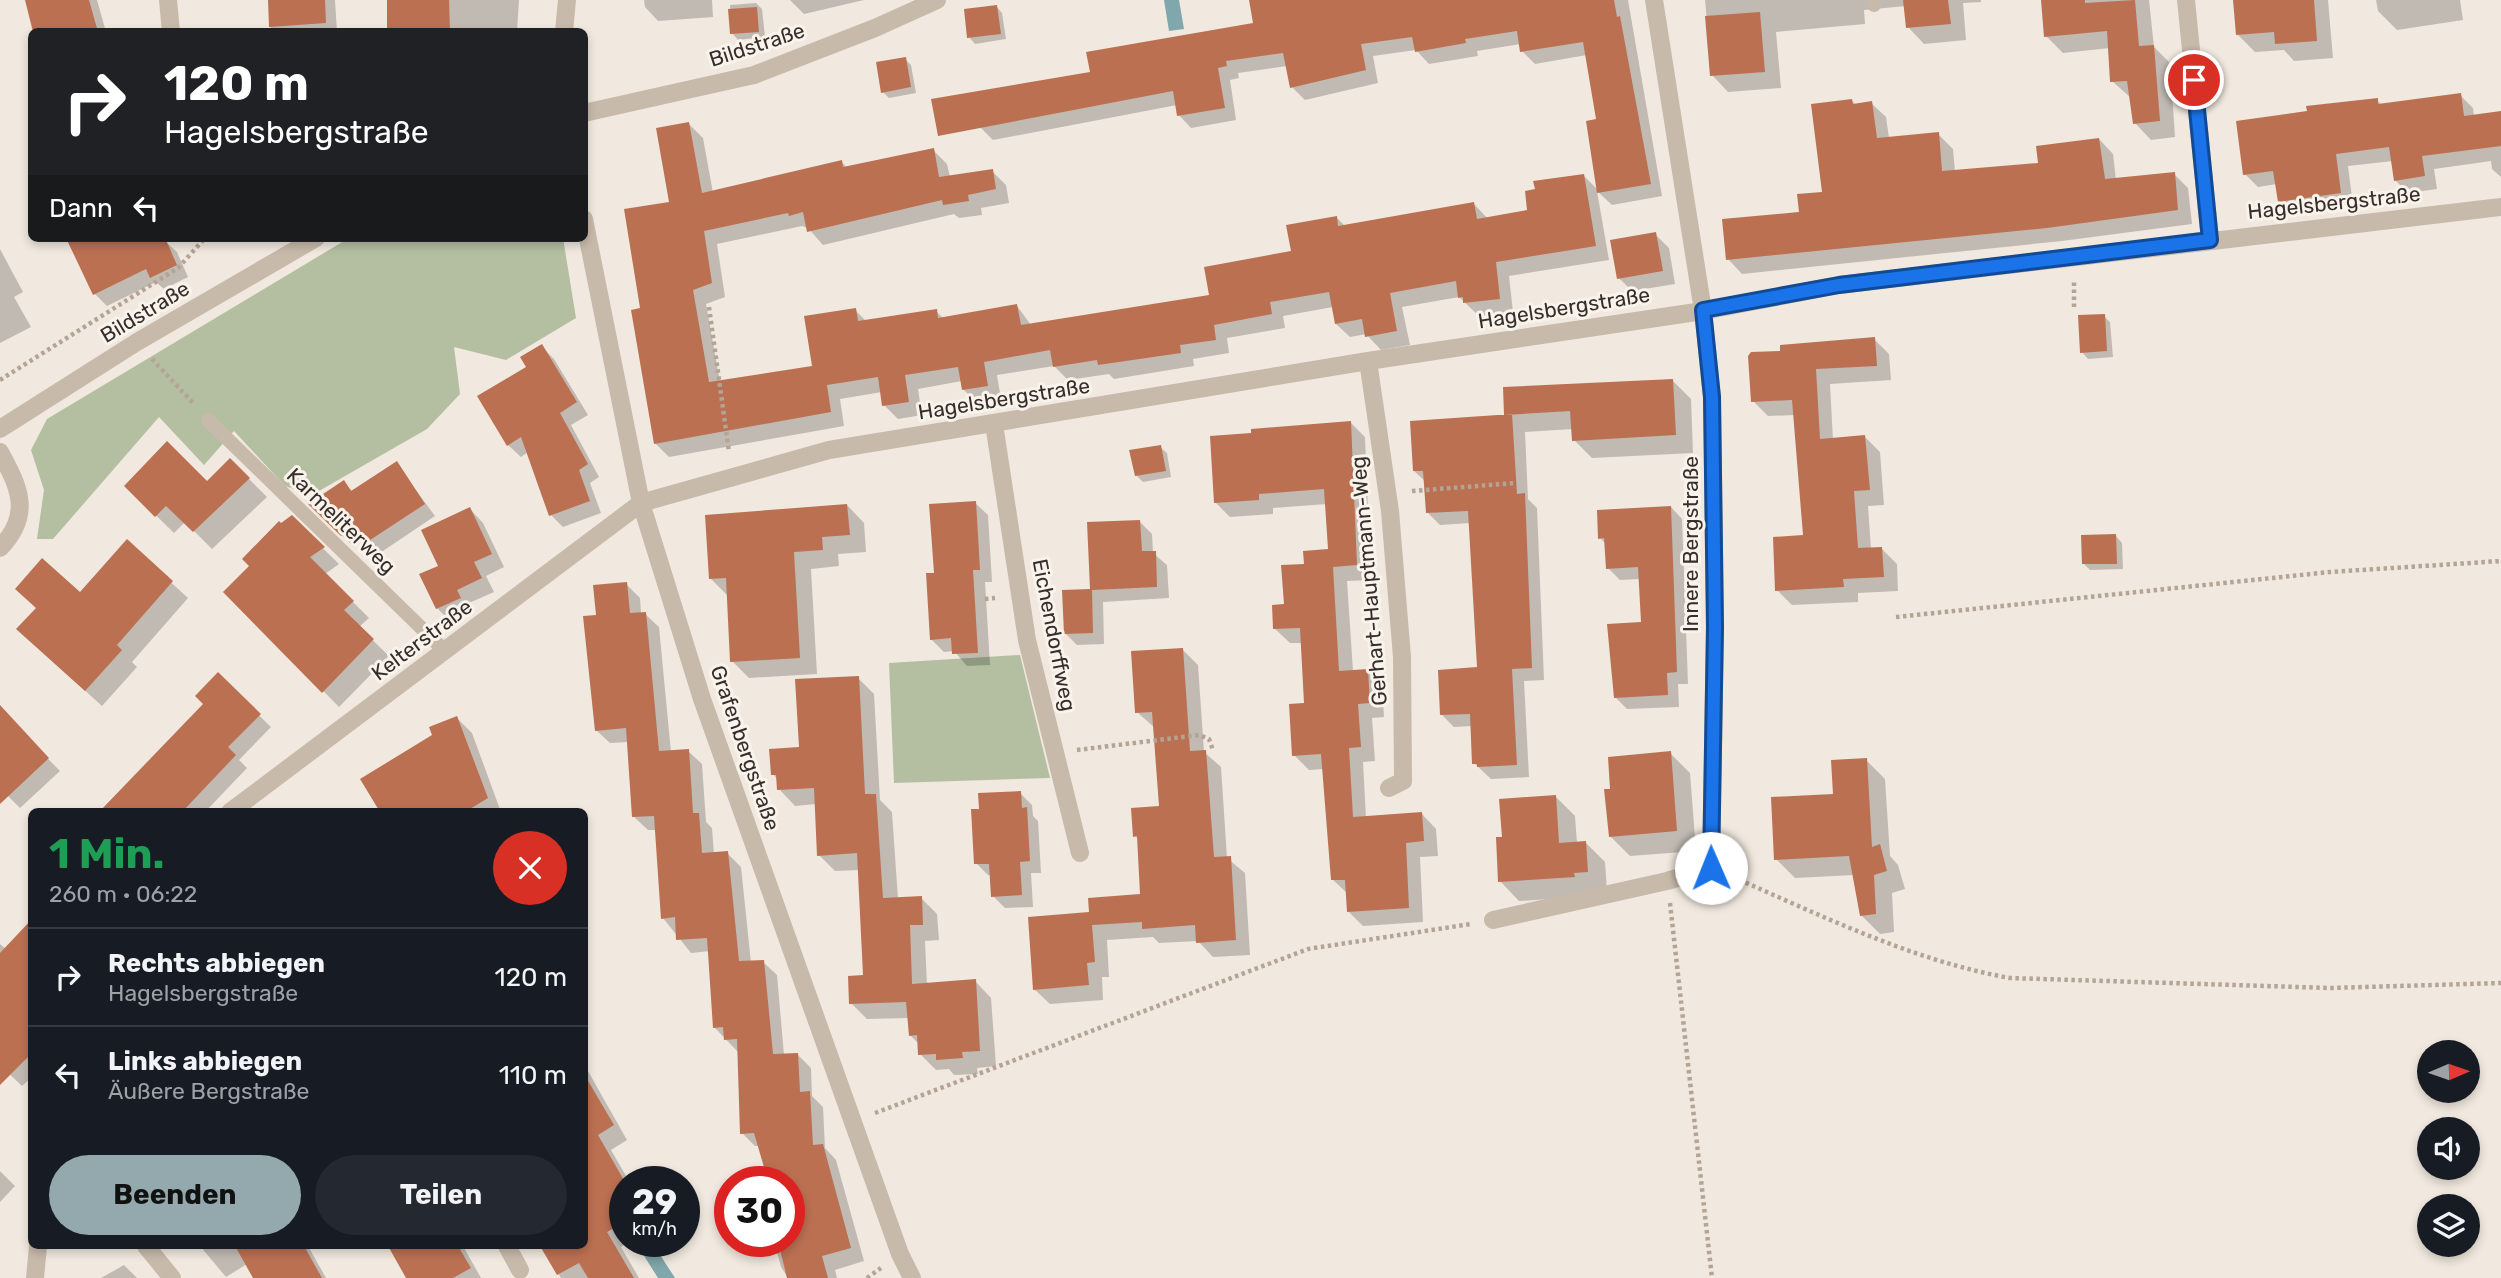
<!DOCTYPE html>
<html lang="de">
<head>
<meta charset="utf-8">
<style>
	:root { --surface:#171b24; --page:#242831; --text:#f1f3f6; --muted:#9ea1a6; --line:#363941; --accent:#94a9ad }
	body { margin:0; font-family:Rubik,sans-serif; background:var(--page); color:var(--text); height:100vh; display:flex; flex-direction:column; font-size:26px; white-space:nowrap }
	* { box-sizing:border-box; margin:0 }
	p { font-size:23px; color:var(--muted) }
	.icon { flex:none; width:38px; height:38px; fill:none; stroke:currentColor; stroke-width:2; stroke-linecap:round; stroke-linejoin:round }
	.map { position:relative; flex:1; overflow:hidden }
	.side { position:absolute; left:28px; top:808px; width:560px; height:441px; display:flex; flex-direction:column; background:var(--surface); border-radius:10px; box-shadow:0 4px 10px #0003 }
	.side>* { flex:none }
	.hud { position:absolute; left:28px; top:28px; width:560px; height:214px; border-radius:10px; box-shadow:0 4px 10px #0003; background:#202124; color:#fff; overflow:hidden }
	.needle { width:46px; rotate:88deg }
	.buttons { position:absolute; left:2417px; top:1040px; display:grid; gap:14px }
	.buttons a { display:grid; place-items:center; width:63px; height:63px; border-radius:50%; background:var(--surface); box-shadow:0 4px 10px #0003; font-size:35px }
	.speed { position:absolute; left:609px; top:1166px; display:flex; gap:14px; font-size:35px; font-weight:700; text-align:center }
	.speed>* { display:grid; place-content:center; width:91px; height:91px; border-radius:50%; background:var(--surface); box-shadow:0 4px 10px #0003; line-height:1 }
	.speed small { font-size:18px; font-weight:400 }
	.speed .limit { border:10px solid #d22; background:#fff; color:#111 }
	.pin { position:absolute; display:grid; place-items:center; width:60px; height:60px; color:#fff; margin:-30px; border:4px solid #fff; border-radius:50%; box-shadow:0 2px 7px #0007 }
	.me { position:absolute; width:77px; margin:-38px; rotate:359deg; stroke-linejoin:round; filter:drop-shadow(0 0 5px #0008) }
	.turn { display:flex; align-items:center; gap:24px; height:147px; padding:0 21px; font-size:32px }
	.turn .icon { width:91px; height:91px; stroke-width:2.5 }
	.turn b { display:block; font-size:49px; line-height:60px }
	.then { display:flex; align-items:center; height:66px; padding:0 21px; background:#0003; gap:14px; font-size:26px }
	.round { display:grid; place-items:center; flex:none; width:74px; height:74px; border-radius:37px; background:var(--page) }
	.head { display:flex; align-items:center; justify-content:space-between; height:119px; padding:0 21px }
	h1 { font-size:42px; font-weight:700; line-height:52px; color:#1e9e55 }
	.primary-button { display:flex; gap:14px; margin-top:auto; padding:14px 21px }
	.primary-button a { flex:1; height:80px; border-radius:42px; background:var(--accent); color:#111; font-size:28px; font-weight:700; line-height:80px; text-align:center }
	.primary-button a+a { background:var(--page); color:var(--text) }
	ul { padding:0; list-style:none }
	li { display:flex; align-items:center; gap:21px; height:98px; padding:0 21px; border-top:2px solid var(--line) }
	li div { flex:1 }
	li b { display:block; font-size:26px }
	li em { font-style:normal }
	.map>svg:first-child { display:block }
</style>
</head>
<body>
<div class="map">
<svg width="2501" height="1278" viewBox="0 0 2501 1278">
	<rect width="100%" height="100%" fill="#f1e9df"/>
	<path fill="#b3bfa0" d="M349,238H563L576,318L506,360L454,347L460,394L427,429L312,495L285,486L234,431L204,465L159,417L53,539H37L44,490L31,450L47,419Z
		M1020,655L1050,778L894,783L889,663Z"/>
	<path fill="#80a7ab" d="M1164,0H1179L1184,29L1169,31Z
		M653,1244L675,1278H658L641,1251Z"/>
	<path fill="#0003" d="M27,0H97L106,32H35Z
		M269,0H335L337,32H271Z
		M388,0H519L517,32H389Z
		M644,0H712L713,17L658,21L645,7Z
		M790,0H864L804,14Z
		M1251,0H1628L1662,196L1612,205L1597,191L1609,260L1509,276L1513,312L1479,316L1459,297L1402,307L1410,345L1381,350L1366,334L1350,337L1336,324L1333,307L1283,316L1285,328L1227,338L1229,353L1193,359L1194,366L1114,379L1109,374L1068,380L1054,366L997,375L1001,399L978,404L964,390L962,381L918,389L922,415L898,419L884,405L882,392L840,399L844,426L669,457L655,443L642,310L689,124L703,138L713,193L842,162L847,168L933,150L947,164L950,177L992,171L1006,185L1009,203L981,208L982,215L959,218L954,214L823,245L808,228L802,226L717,244L725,297L706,304L720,382L814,367L855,310L867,322L936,311L944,319L1017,306L1031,325L1211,296L1293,252L1336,217L1345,226L1474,204L1488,219L1529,212L1583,175L1599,191L1598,120L1587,55L1535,64L1522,51L1521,44L1477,51L1478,56L1429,64L1416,50L1373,56L1378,83L1305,100L1292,87L1287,66L1238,73L1239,78L1230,80L1236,120L1191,128L1179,115L1177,105L993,140L980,127L1092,73L1255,24Z
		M1705,0H1981V2L1963,3L1966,40L1924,44L1908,27L1906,6L1864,10L1865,24L1776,32L1781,88L1728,92L1712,75Z
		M2043,0H2149L2154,47L2170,63L2175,137L2151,140L2135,123L2131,98L2112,81L2110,48L2063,53L2046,36Z
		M2235,0H2328L2333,58L2294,61L2284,50L2255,52L2238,35Z
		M2376,0H2460L2463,20L2397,30L2378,11Z
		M756,3L762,9L765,37L738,40L732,33L730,5Z
		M996,6L1002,13L1006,39L975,44L969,37Z
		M905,59L911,65L916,93L889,98L883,92Z
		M2460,95L2473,108L2474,116L2501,113V177L2492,169L2491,161L2434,169L2437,189L2408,193L2395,180L2393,161L2348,166L2353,205L2292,214L2279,201L2277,184L2258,187L2245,174L2309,112L2377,100L2382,105Z
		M1852,101L1856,105L1871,103L1886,117L1889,138L1938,134L1953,149L1955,172L2040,165L2099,139L2113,154L2116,180L2174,174L2188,188L2192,224L2062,241L1742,274L1728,259L1801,213L1824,193Z
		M1655,234L1669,248L1675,284L1632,291L1619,278Z
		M68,238L164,240L177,252L188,277L164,289L156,282L107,306L95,294Z
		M0,249L23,292L14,297L31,327L0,343Z
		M2104,316L2110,322L2113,357L2088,359L2082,352Z
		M1874,339L1889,354L1891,380L1830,384L1833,440L1865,437L1880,452L1884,505L1868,506L1871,549H1882L1897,564L1898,591L1858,593V602L1792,605L1777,590L1805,537L1795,415L1768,416L1753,401L1782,353Z
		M542,347L554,359L588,415L571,425L599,477L590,483L601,513L563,527L551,515L528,452L521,457L508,445L528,368Z
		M1673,381L1691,399L1693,453L1592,458L1574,440L1573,429L1525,432L1528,499L1537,508L1544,680L1524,681L1529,777L1491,779L1474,763L1472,726L1454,727L1442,715L1479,669L1470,523L1440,525L1427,512L1425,481L1414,471L1508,416L1506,414Z
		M1350,422L1365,437L1371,580L1347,581L1353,671H1367L1382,685L1384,717L1372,718L1375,761L1363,762L1366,818L1422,814L1436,829L1438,856L1420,857L1423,922L1363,926L1348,911V894L1333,880L1324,769L1309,770L1294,755L1306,704L1303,643H1290L1275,629L1306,566L1330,551L1327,504L1273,508V514L1230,517L1215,502Z
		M1160,447L1167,453L1171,477L1143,482L1136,475Z
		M230,460L267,497L212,549L185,522L174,533L126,486L207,483Z
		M396,463L435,516L380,553L366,538L354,547L311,505L344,482L353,492Z
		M975,503L988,515L992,582H985L990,665L967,666L954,651L944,652L931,639L935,574Z
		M847,505L864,523L866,552L838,554L839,566L811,569L817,674L749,678L732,661L728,596L711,579Z
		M1671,507L1682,519L1688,684H1678L1679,707L1627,709L1615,697L1642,624L1640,579L1620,580L1608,568L1607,545L1600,538Z
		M470,509L483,523L504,567L486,576L494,592L469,603L473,611L451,622L437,608L440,567Z
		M292,518L339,564L325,574L369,618L359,627L389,656L339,707L226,592L251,566L281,525Z
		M1140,522L1152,534L1153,553L1167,565L1169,598L1103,602L1104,644L1077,645L1065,633L1092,590L1088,524Z
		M2116,536L2122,543L2123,569L2090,570L2084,564Z
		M127,542L188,598L132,662L137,667L102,706L35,645Z
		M626,584L640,598L641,614H645L659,627L671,752L688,751L702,764L706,822L712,828L714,854L727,853L741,867L751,963L763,962L777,975L784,1055H798L811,1068L812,1096L823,1107L825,1148L836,1160L864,1261L835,1270L837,1278H788L781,1267L774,1241H789V1181H770L760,1146H755L742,1133L739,1053L714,1027L710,951L691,953L663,918L657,830H648L634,817L629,742L610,743L596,730L598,617Z
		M1183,650L1198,665L1204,752L1221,767L1227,858L1245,873L1250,955L1213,957L1198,941L1159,943L1153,937L1107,940L1109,977H1102L1103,1000L1050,1004L1034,989L1090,914L1142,895L1139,840L1135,836L1161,808L1155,728L1137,712Z
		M218,675L271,727L239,760L247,768L205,812H109L206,704Z
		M858,678L874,694L880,800L892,812L898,899L921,898L937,914L939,940L925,941L927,985L975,981L991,998L996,1066L977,1068L978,1074L954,1075L949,1069L936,1070L920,1054L919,1044L910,1035L909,1018L867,1019L851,1003L865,977L859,870L835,871L819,855L816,804L795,806L779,789L778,780L773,774L801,749Z
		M0,710L60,771L20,808L0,788Z
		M457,718L472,733L501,812H382L435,736Z
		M1670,753L1690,773L1696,851L1630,856L1610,836L1612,790Z
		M1866,760L1885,779L1890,856L1898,865L1905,889L1892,893L1894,932L1880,934L1861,915L1854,875L1795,878L1776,859Z
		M1020,793L1032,805L1033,816L1038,821L1041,873H1031L1033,907L1005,908L993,896L992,875H988L976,863L981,810Z
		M1556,797L1575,816L1577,843H1586L1605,862L1607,891L1593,896L1519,901L1500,881L1504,838Z
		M32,922V1077L22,1086L0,1065V944L6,949Z
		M584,1064L627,1140L611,1150L629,1181H625V1241H631L621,1247L639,1278H561L542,1246H584Z
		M0,1171L15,1186L0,1202Z
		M200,1246H308L326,1278H255L247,1264L226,1277Z
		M390,1246H463L481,1278H408Z
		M124,1265L137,1278H101Z"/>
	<path fill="#bb7052" d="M25,0H89L98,32H33Z
		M268,0H325L326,23L269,27Z
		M387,0H449L450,32H387Z
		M1249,0H1614L1617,17L1620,16L1651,184L1597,193L1586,121L1596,119L1583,42L1520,52L1517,31L1465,39L1466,43L1415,52L1412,37L1361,44L1366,70L1290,88L1283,53L1226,61L1227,66L1218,68L1225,108L1177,116L1173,91L938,136L931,99L1090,72L1086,52L1253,23Z
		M1903,0H1948L1951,24L1906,28Z
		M2041,0H2085V3L2135,0L2139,46L2154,45L2160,121L2133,124L2127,81L2110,82L2107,31L2044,37Z
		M2233,0H2314L2317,41L2275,44L2274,32L2236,35Z
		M997,5L1001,34L967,38L964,9Z
		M757,7L759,32L730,34L728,9Z
		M1760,12L1765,72L1710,76L1705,16Z
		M906,57L911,87L881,93L876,62Z
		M2461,93L2464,116L2501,111V146L2422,156L2425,176L2394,181L2389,147L2336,154L2341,193L2278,202L2273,171L2243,175L2236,121L2307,111L2306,106L2378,98V104Z
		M1852,99L1853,104L1872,101L1877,138L1939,132L1942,171L2038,163L2036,146L2099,138L2105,179L2175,172L2178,210L2047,228L1726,260L1722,219L1799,212L1797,194L1822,192L1811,104Z
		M689,122L702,193L842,160L843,167L934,148L939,177L993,169L996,189L968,195L969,201L943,205L942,200L807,232L803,212L789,216L788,213L704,231L712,283L693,290L709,382L812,366L804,316L856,308L858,321L937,309L938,318L1017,304L1021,325L1209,295L1204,267L1291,251L1286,225L1337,216L1338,226L1474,202L1477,219L1527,210L1525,191L1535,189L1533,181L1584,174L1596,246L1496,262L1500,299L1463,303V297L1458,298L1456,281L1390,293L1397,331L1365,337L1362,319L1335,324L1329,292L1270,302L1272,314L1214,325L1216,340L1180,345L1181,353L1098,365L1097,360L1053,367L1050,350L984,362L988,386L962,390L958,367L905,375L909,402L882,406L878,377L827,385L831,412L654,444L631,310L640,308L624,209L669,202L656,128Z
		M1656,232L1663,271L1617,279L1610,240Z
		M66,238H165L177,265L150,278L146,269L93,295Z
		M2105,314L2107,351L2080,353L2078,315Z
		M1875,337L1877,366L1816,369L1820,439L1865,435L1870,490L1854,491L1858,548L1882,547L1884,577L1843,579L1844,587L1775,591L1773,537L1803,535L1792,400L1751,402L1748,356L1751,352L1780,351V345Z
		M542,344L577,402L560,413L588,464L579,470L590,501L549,516L521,437L507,446L477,396L526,367L520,357Z
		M1673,379L1676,435L1572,441L1570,411L1504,415L1503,387Z
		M1512,414L1517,494L1525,493L1532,668L1512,669L1517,765L1477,767V764H1472L1470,714L1440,715L1438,670L1477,667L1468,511L1426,513L1423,471H1413L1410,421Z
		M1351,421L1357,565L1333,567L1339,671L1368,669L1370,703L1358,704L1361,747L1349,748L1353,817L1422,812L1424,841L1406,843L1409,908L1347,912L1345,880H1331L1321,754L1292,756L1289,704L1304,703L1300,628L1273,629L1272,605L1284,604L1281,565L1304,564L1303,551L1328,549L1324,489L1259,494V500L1214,503L1210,436L1251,433V429Z
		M167,441L207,481L230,458L250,478L193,532L166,506L155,517L124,486Z
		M1161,445L1166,471L1135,476L1129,450Z
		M397,461L425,504L367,542L356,526L341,536L308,504L344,480L351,491Z
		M976,501L980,570H973L978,653L952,654L951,638L930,640L926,573H934L929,504Z
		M847,504L850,535L822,537L823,550L794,552L800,658L730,662L726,578L709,579L705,515Z
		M1671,506L1677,672L1667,673L1668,695L1614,698L1607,624L1641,622L1638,567L1606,569L1604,538L1598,539L1597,510Z
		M470,507L492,554L474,562L482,578L457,590L461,598L436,609L419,574L438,566L421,530Z
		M292,515L325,547L310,557L354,601L344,610L374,639L322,693L223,592L249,566L242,559L279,521L281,523Z
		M1140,520L1142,551H1156L1157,587L1092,590L1093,633L1064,634L1062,590L1090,589L1087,522Z
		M2116,534L2117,564H2082L2081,535Z
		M127,539L173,581L117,645L122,650L85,691L16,629L36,608L15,589L42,558L80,592Z
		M627,582L630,613L646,612L659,751L689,749L693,813H699L702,853L728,851L739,961L764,960L773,1054L798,1053L800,1092L810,1091L813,1145L823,1144L851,1248L822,1256L828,1278H787L778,1241H789V1181H768L754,1133L740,1134L737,1039L724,1040L723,1027L713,1028L707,938L676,940L675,917L661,919L654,816L632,817L626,728L595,731L583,616L596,615L593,585Z
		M1183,648L1190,751L1206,750L1214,857L1231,856L1236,940L1196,943L1195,925L1142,929V922L1092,925L1095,962L1087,963L1089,985L1033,990L1028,917L1089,912L1088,898L1140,894L1137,836L1133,837L1131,808L1159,806L1152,712L1135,713L1131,651Z
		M218,672L261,714L228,747L236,755L182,812H99L203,704L195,696Z
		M859,676L865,794H876L883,898L922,896L923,925H910L912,984L976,979L980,1051L962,1052L963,1058L936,1060V1054L918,1055L917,1035L909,1036L906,1002L849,1004L848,976L863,975L857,853L817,856L814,788L777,790L776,775H771L769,749L799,747L795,679Z
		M0,705L49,758L0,804Z
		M457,716L488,798L465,812H380L360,779L432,735L429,727Z
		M1671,751L1677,831L1609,837L1604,789H1610L1608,757Z
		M1867,758L1872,847L1880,844L1887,871L1874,875L1876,914L1860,916L1849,856L1774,860L1771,797L1833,794L1831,760Z
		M1021,791L1022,808L1027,807L1030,861L1020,862L1022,895L991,897L989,864H974L971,809H979L978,793Z
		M1556,795L1559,843L1586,841L1588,872L1574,873L1575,877L1498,882L1496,837H1502L1499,799Z
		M32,919V1053L0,1085V953Z
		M584,1074L614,1125L598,1135L625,1182V1222L607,1232L634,1278H588L579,1263L557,1275L540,1246H584Z
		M235,1246H304L322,1278H253Z
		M388,1246H458L471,1268L453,1278H406Z"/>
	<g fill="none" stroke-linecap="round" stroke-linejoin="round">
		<path stroke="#b4a496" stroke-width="4.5" stroke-dasharray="3.5 3.5" stroke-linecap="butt" d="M709,307L729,452
			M2074,307V282
			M152,359L194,404
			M0,380L178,268L205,238
			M1412,491L1516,483
			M985,599L995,598
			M1896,617L2330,572L2501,561
			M1077,750L1199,735L1209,739L1213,750
			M1733,877C1822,916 1914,961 2010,978L2330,988L2501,983
			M1670,903L1712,1278
			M875,1113L1308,949L1471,924
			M867,1278L881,1268"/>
		<path stroke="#c8baab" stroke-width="14" d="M1874,0V5
			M208,420L445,651"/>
		<path stroke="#c8baab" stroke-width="18" d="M168,0L171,32
			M2186,0L2210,240
			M564,32L567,0
			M584,113L754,75L875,28L937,0
			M584,219L641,503L702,699L900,1254L912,1278
			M1368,361L1390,511L1402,657L1403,781L1389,788
			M994,424L1027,640L1080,853
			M0,429L137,342L316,238
			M0,452C20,488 32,515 0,548
			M230,812L641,503L829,450L1368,361L1703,311L1839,285L2501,207
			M1493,920L1667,881L1711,868L1715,627L1712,397L1703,311L1654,0
			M146,1246L172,1278
			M507,1246L520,1270
			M35,1278L38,1246"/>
	</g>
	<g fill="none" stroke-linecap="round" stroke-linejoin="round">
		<g stroke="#114b97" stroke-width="18">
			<path id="route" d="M1711,868L1715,627L1712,397L1703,310L1839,285L2210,240L2194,80"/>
		</g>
		<use href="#route" stroke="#1a73e8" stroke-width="12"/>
	</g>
	<g text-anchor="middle" stroke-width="6" stroke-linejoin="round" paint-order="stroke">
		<g font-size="21" fill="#362e2a" stroke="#f8f3eb">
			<text transform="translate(757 45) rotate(-18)" y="7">Bildstraße</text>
			<text transform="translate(2334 203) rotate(-6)" y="7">Hagelsbergstraße</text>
			<text transform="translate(1564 308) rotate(-9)" y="7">Hagelsbergstraße</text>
			<text transform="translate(145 312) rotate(-31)" y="7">Bildstraße</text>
			<text transform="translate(1004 399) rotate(-9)" y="7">Hagelsbergstraße</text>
			<text transform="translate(341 521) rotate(44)" y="7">Karmeliterweg</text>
			<text transform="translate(1691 544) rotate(-90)" y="7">Innere Bergstraße</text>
			<text transform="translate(1369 581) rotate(-95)" y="7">Gerhart-Hauptmann-Weg</text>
			<text transform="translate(1054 635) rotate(79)" y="7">Eichendorffweg</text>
			<text transform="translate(422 640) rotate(-37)" y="7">Kelterstraße</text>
			<text transform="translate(745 748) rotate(71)" y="7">Grafenbergstraße</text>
		</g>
	</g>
</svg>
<div class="buttons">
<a><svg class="needle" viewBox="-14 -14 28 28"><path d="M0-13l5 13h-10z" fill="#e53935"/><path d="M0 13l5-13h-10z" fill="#9ea1a6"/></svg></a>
<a><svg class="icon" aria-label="sound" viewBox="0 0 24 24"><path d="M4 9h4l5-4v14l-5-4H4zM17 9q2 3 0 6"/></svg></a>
<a><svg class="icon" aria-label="layers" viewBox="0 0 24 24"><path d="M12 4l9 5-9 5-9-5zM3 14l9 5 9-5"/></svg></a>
</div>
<div class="speed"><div>29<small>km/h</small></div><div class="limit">30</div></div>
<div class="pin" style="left:2194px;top:80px;background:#d93025"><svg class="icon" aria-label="arrive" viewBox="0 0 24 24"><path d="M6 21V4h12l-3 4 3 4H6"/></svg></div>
<svg class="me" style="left:1711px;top:868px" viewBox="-20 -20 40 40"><circle r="19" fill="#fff"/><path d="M0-13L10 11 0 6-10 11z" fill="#1a73e8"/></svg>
<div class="hud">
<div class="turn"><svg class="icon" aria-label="right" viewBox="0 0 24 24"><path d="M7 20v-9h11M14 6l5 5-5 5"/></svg><div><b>120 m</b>Hagelsbergstraße</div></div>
<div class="then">Dann<svg class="icon" aria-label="left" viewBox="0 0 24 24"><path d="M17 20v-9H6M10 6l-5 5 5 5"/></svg></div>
</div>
<section class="side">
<div class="head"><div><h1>1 Min.</h1><p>260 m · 06:22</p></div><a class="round" style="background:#d93025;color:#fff"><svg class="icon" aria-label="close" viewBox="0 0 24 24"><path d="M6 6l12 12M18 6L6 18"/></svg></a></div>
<ul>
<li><svg class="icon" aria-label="right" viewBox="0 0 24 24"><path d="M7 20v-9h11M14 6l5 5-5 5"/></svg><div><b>Rechts abbiegen</b><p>Hagelsbergstraße</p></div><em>120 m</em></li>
<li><svg class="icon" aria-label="left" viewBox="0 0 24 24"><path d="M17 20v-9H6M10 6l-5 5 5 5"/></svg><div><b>Links abbiegen</b><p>Äußere Bergstraße</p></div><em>110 m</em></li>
</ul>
<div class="primary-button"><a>Beenden</a><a>Teilen</a></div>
</section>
</div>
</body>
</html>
